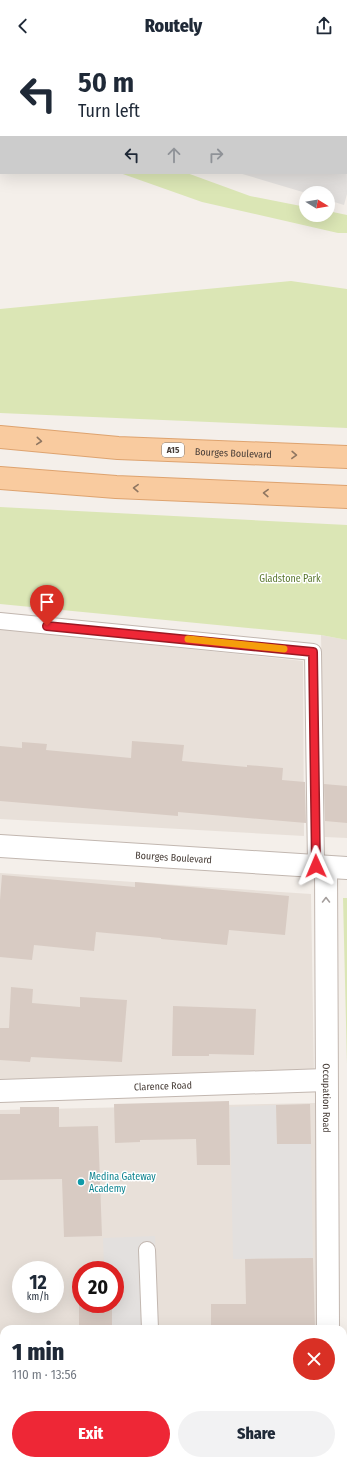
<!DOCTYPE html>
<html lang="en">
<head>
<meta charset="utf-8">
<style>
	:root { --surface:#fff; --page:#f2f2f3; --text:#1f2937; --muted:#747a83; --accent:#ee2736 }
	body { margin:0; font-family:"Fira Sans Condensed",sans-serif; background:var(--page); color:var(--text); height:100vh; display:flex; flex-direction:column; font-size:15px; white-space:nowrap }
	* { box-sizing:border-box; margin:0 }
	p { font-size:13px; color:var(--muted) }
	.icon { flex:none; width:22px; height:22px; fill:none; stroke:currentColor; stroke-width:2; stroke-linecap:round; stroke-linejoin:round }
	.map { position:relative; flex:1; overflow:hidden }
	.details { position:absolute; left:0px; top:1273px; width:347px; height:140px; display:flex; flex-direction:column; background:var(--surface); border-radius:12px 12px 0 0; box-shadow:0 4px 16px #0002 }
	.details>* { flex:none }
	.top-card { position:absolute; left:0px; top:0px; width:347px; height:122px; box-shadow:0 4px 16px #0002; background:#fff; color:var(--text); overflow:hidden }
	.needle { width:26px; rotate:101deg }
	.fabs { position:absolute; left:299px; top:134px; display:grid; gap:8px }
	.fabs a { display:grid; place-items:center; width:36px; height:36px; border-radius:50%; background:var(--surface); box-shadow:0 4px 16px #0002; font-size:20px }
	.speed { position:absolute; left:12px; top:1209px; display:flex; gap:8px; font-size:20px; font-weight:700; text-align:center }
	.speed>* { display:grid; place-content:center; width:52px; height:52px; border-radius:50%; background:var(--surface); box-shadow:0 4px 16px #0002; line-height:1 }
	.speed small { font-size:10px; font-weight:400 }
	.speed .limit { border:6px solid #d22; background:#fff; color:#111 }
	.pin { position:absolute; display:grid; place-items:center; width:34px; height:34px; color:#fff; margin:-41px -17px; border-radius:50% 50% 50% 0; rotate:-45deg; box-shadow:0 0 4px #0007 }
	.pin .icon { rotate:45deg }
	.me { position:absolute; width:44px; margin:-22px; rotate:359deg; stroke-linejoin:round; filter:drop-shadow(0 0 3px #0008) }
	.turn { display:flex; align-items:center; gap:14px; height:84px; padding:0 12px; font-size:18px }
	.turn .icon { width:52px; height:52px; stroke-width:2.5 }
	.turn b { display:block; font-size:28px; line-height:34px }
	.lanes { display:flex; align-items:center; height:38px; padding:0 12px; background:#0003; justify-content:center; gap:20px; direction:ltr }
	.lanes .off { opacity:.35 }
	.round { display:grid; place-items:center; flex:none; width:42px; height:42px; border-radius:21px; background:var(--page) }
	.overview { display:flex; align-items:center; justify-content:space-between; height:68px; padding:0 12px }
	h1 { font-size:24px; font-weight:800; line-height:30px }
	.cta { display:flex; gap:8px; margin-top:auto; padding:8px 12px }
	.cta a { flex:1; height:46px; border-radius:24px; background:var(--accent); color:#fff; font-size:16px; font-weight:800; line-height:46px; text-align:center }
	.cta a+a { background:var(--page); color:var(--text) }
	header { display:flex; justify-content:space-between; align-items:center; height:52px; padding:0 12px; background:var(--surface); font-size:18px; font-weight:800 }
	.map>svg:first-child { display:block }
</style>
</head>
<body>
<header><svg class="icon" aria-label="back" viewBox="0 0 24 24"><path d="M15 5l-7 7 7 7"/></svg>Routely<svg class="icon" aria-label="share" viewBox="0 0 24 24"><path d="M12 15V3M7 8l5-5 5 5M5 13v7h14v-7"/></svg></header>
<div class="map">
<svg width="347" height="1413" viewBox="0 0 347 1413">
	<rect width="100%" height="100%" fill="#f4efea"/>
	<path fill="#e8e0d9" fill-rule="evenodd" d="M0,577L303,609L304,784L0,767Z
		M321,583L347,588V786L325,785Z
		M0,821L311,842L314,1022L0,1028Z
		M315,1051L319,1277H4V1322H0V1058ZM21,1218H55V1252H21ZM81,1218H115V1252H81Z
		M0,1361H4V1409H321V1413H0Z"/>
	<path fill="#dbe6b5" d="M120,121H187L250,144L306,155V163H328V159L347,163V181H338L202,150Z
		M291,229L347,237V376L0,361V257Z
		M0,455L347,473V588L321,583L0,552Z
		M343,846H347V1012Z"/>
	<path fill="#e3e0de" d="M0,0H330L333,1H1V25Z
		M346,5L347,142L344,153L328,148V141H306L239,121H346Z
		M276,1053L277,1092H311L313,1206L233,1207L230,1055Z
		M155,1184L158,1277H106L105,1252H115V1218H104L103,1186Z"/>
	<path fill="#d8cbc3" d="M132,689L184,693L182,709L247,715V713L283,716L282,728L305,730L306,771L178,760V764L0,749V694L22,696V690L47,692L46,698L131,706Z
		M324,732L347,734V771L325,769Z
		M2,823L135,835V830L289,844L285,883L229,878L227,893L161,887V886L96,880L94,899L34,893L32,908L0,905V848Z
		M11,935L33,937L32,951L80,955V945L127,948L122,1010L31,1005L30,1010L0,1008V976H9Z
		M173,954L256,957L254,1003L209,1002V1004H172Z
		M229,1049L230,1113H197L196,1087L140,1088V1090L115,1091L114,1052Z
		M310,1052L311,1092H277L276,1053Z
		M20,1055H59V1075L98,1074L102,1184L64,1185L62,1127L0,1128V1062H20Z
		M313,1206L315,1277H211V1252H246L245,1207Z
		M79,1252H112V1277H79Z"/>
	<g fill="none" stroke-linecap="round" stroke-linejoin="round">
		<g stroke="#c2b7b0" stroke-width="18">
			<path id="service" d="M0,569L313,600L316,813
				M147,1198L150,1277"/>
		</g>
		<g stroke="#c2b7b0" stroke-width="24">
			<g id="minor">
				<path id="s1" d="M0,794L347,816"/>
				<path id="s2" d="M326,815L328,1277"/>
				<path id="s3" d="M0,1039L326,1028"/>
				<path d="M0,1334H4"/>
				<path d="M330,1409V1413"/>
			</g>
		</g>
		<g stroke="#dea36f" stroke-width="24">
			<g id="primary">
				<path id="s4" d="M0,385L118,396L347,405"/>
				<path d="M0,426L116,435L347,445"/>
			</g>
		</g>
		<use href="#service" stroke="#fff" stroke-width="16"/>
		<use href="#minor" stroke="#fff" stroke-width="22"/>
		<use href="#primary" stroke="#f9cb9f" stroke-width="22"/>
	</g>
	<defs><path id="oneway-chevron" d="M-2-3.5L2.5 0L-2 3.5" fill="none" stroke-width="1.6" stroke-linecap="round" stroke-linejoin="round"/></defs>
	<g stroke="#8f7661">
		<use href="#oneway-chevron" transform="translate(39 389) rotate(5)"/>
		<use href="#oneway-chevron" transform="translate(294 403) rotate(2)"/>
		<use href="#oneway-chevron" transform="translate(136 436) rotate(-178)"/>
		<use href="#oneway-chevron" transform="translate(266 441) rotate(-178)"/>
	</g>
	<use stroke="#a49e9c" href="#oneway-chevron" transform="translate(326 848) rotate(-90)"/>
	<g fill="none" stroke-linecap="round" stroke-linejoin="round">
		<g stroke="#9b1923" stroke-width="10">
			<path id="route" d="M47,574L313,600L316,814"/>
		</g>
		<use href="#route" stroke="#ee2736" stroke-width="7"/>
		<path stroke="#f59e0b" stroke-width="7" d="M188,587L284,597"/>
	</g>
	<circle fill="#0f9aa8" stroke="#fff" stroke-width="1.5" cx="81" cy="1130" r="4"/>
	<g text-anchor="middle" stroke-width="3" stroke-linejoin="round" paint-order="stroke">
		<rect fill="#fff" stroke="#7f7874" stroke-width="1" x="162" y="391" width="22" height="14" rx="3"/>
		<g font-size="9" font-weight="bold" fill="#483e38">
			<text x="173" y="401">A15</text>
		</g>
		<g font-size="10" fill="#483e38" stroke="#fff">
			<text dy="4" stroke="none"><textPath href="#s4" startOffset="234">Bourges Boulevard</textPath></text>
			<text dy="4" stroke="none"><textPath href="#s1" startOffset="174">Bourges Boulevard</textPath></text>
			<text dy="4" stroke="none"><textPath href="#s3" startOffset="163">Clarence Road</textPath></text>
			<text dy="4" stroke="none"><textPath href="#s2" startOffset="231">Occupation Road</textPath></text>
		</g>
		<g font-size="10" fill="#5a772e" stroke="#fff">
			<text x="290" y="530">Gladstone Park</text>
		</g>
		<g font-size="10" fill="#0d838f" stroke="#fff" text-anchor="start">
			<text x="89" y="1128">Medina Gateway<tspan x="89" dy="12">Academy</tspan></text>
		</g>
	</g>
</svg>
<div class="fabs">
<a><svg class="needle" viewBox="-14 -14 28 28"><path d="M0-13l5 13h-10z" fill="#e53935"/><path d="M0 13l5-13h-10z" fill="#747a83"/></svg></a>
</div>
<div class="speed"><div>12<small>km/h</small></div><div class="limit">20</div></div>
<div class="pin" style="left:47px;top:574px;background:#d93025"><svg class="icon" aria-label="arrive" viewBox="0 0 24 24"><path d="M6 21V4h12l-3 4 3 4H6"/></svg></div>
<svg class="me" style="left:316px;top:814px" viewBox="-20 -20 40 40"><path d="M0-17L14 15 0 8-14 15z" fill="#ee2736" stroke="#fff" stroke-width="4"/></svg>
<div class="top-card">
<div class="turn"><svg class="icon" aria-label="left" viewBox="0 0 24 24"><path d="M17 20v-9H6M10 6l-5 5 5 5"/></svg><div><b>50 m</b>Turn left</div></div>
<div class="lanes"><svg class="icon" aria-label="left" viewBox="0 0 24 24"><path d="M17 20v-9H6M10 6l-5 5 5 5"/></svg><svg class="icon off" aria-label="ahead" viewBox="0 0 24 24"><path d="M12 20V5M6 11l6-6 6 6"/></svg><svg class="icon off" aria-label="right" viewBox="0 0 24 24"><path d="M7 20v-9h11M14 6l5 5-5 5"/></svg></div>
</div>
<section class="details">
<div class="overview"><div><h1>1 min</h1><p>110 m · 13:56</p></div><a class="round" style="background:#d93025;color:#fff"><svg class="icon" aria-label="close" viewBox="0 0 24 24"><path d="M6 6l12 12M18 6L6 18"/></svg></a></div>
<div class="cta"><a>Exit</a><a>Share</a></div>
</section>
</div>
</body>
</html>
